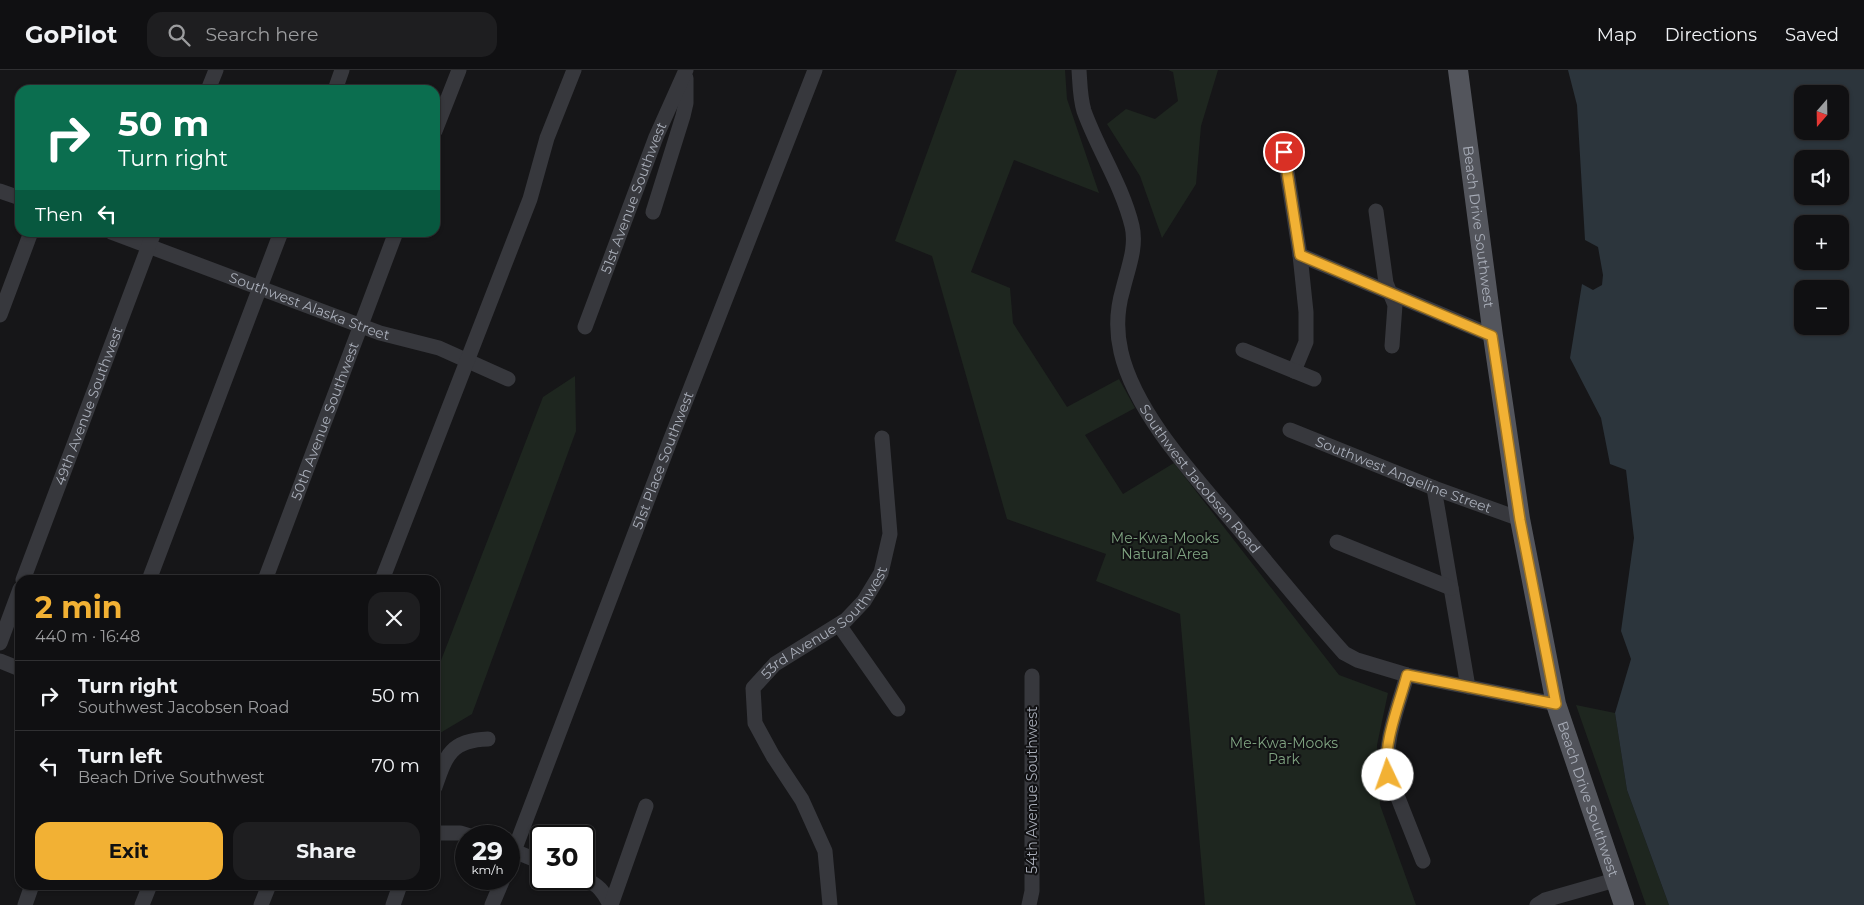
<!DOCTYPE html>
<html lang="en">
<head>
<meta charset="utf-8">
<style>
	:root { --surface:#101012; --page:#1e1e20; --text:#f1f3f6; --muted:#9c9d9f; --line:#303032; --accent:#f2b134 }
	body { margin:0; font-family:Montserrat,sans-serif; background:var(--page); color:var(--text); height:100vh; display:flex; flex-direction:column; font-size:19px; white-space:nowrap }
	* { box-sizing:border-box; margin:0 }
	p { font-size:16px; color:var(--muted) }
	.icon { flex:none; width:28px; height:28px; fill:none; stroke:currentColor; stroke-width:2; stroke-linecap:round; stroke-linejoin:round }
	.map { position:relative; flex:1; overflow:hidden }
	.drawer { position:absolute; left:15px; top:505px; width:425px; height:315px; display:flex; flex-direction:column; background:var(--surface); border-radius:15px; box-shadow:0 1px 4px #0004,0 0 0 1px var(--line) }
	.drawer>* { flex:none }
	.banner { position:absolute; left:15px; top:15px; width:425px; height:152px; border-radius:15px; box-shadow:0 1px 4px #0004,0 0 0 1px var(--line); background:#0b6e4f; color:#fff; overflow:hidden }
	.needle { width:32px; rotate:200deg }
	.fabs { position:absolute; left:1794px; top:15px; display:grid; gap:10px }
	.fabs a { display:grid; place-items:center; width:55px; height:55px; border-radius:10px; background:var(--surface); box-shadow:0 1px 4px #0004,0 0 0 1px var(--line); font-size:25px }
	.speed { position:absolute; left:455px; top:755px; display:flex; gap:10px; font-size:25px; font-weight:700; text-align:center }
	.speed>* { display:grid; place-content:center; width:65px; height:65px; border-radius:50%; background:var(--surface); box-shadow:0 1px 4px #0004,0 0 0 1px var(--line); line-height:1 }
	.speed small { font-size:12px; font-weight:400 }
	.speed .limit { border:2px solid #111; border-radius:8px; background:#fff; color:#111 }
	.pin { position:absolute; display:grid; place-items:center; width:42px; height:42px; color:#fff; margin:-21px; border:2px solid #fff; border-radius:50%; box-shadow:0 1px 5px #0007 }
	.me { position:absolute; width:55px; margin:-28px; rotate:357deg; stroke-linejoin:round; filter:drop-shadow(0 0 4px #0008) }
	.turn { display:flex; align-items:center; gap:18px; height:105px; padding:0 20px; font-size:22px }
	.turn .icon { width:65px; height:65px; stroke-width:2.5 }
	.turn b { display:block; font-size:35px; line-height:42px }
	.then { display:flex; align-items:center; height:48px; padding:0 20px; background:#0003; gap:10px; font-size:19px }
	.round { display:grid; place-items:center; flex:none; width:52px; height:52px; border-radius:15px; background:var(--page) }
	.summary { display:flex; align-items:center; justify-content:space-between; height:85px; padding:0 20px }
	h1 { font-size:30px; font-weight:700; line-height:38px; color:var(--accent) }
	.button { display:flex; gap:10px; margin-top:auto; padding:10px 20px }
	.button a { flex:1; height:58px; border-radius:15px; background:var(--accent); color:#111; font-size:20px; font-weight:700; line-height:58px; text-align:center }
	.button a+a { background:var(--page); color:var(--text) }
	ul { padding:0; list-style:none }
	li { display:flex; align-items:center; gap:15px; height:70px; padding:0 20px; border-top:1px solid var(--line) }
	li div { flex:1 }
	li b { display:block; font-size:19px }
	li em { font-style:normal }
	header { display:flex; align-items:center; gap:30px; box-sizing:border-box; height:70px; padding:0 25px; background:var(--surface); border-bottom:1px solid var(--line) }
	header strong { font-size:24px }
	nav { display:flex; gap:28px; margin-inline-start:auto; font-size:18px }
	.search { width:350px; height:45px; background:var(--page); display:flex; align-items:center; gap:12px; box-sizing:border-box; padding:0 18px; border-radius:15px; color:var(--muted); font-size:19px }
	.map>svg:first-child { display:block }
</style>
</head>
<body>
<header>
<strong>GoPilot</strong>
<div class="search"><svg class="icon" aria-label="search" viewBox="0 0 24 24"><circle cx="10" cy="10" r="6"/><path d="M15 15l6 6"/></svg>Search here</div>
<nav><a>Map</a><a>Directions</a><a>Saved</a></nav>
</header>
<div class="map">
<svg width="1864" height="835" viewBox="0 0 1864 835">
	<rect width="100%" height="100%" fill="#161618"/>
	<path fill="#1e261f" d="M957,0H1065L1067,29L1099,123L1014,90L971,202L1010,218L1013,253L1067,337L1119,309L1135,338L1085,365L1123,424L1174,393L1339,605L1388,623L1377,675L1380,735L1416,835H1205L1180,544L1096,511L1106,484L1007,449L932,186L895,171Z
		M1168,0H1218L1201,56L1196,114L1162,168L1140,106L1107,54L1126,39L1155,49L1178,31L1173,2Z
		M575,306L576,361L472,644L435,666V606L543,327Z
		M1576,635L1615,643L1627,720L1669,835H1646Z"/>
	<path fill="#2c353c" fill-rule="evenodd" d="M1568,0H1864V835H1669L1627,720L1615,643L1631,589L1621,561L1634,468L1626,400L1610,394L1601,348L1570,288L1582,214L1593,220L1602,215L1603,205L1598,177L1585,170L1577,35ZM1802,24H1840V61H1802ZM1802,89H1840V126H1802ZM1802,154H1840V191H1802ZM1802,219H1840V256H1802Z"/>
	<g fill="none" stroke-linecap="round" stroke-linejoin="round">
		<g stroke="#37383d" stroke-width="15">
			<path id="s1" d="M1079,0C1080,14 1080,28 1084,41C1098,80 1122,115 1132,156C1137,177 1128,198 1123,219C1117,239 1116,261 1121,282C1136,347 1202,414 1244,465C1277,505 1310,545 1344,583L1357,590L1407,605L1556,634"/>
			<path d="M208,20L216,0"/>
			<path d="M335,20L342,0"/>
			<path d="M435,61L459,0"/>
			<path d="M1284,82L1300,185L1306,242V272L1294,301"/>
			<path d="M0,121L20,128"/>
			<path d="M1376,141L1386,213L1395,235L1392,276"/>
			<path d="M653,142L683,46L686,33V8"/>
			<path id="s2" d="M111,162L380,263L439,278L508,309"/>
			<path d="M1300,185L1493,266"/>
			<path d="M0,245L31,162"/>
			<path id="s3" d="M585,257L656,67L686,0"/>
			<path d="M1243,280L1314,309"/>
			<path id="s4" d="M1290,360L1434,418L1520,449"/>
			<path d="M1434,418L1468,617"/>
			<path d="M1337,472L1451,518"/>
			<path id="s5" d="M23,510L154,162"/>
			<path d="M149,510L281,162"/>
			<path id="s6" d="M265,510L396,162"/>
			<path d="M382,510L530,129L547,68L574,0"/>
			<path d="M839,555L898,639"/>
			<path d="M0,573L20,519"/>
			<path d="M0,591L20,599"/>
			<path d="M1407,605C1399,635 1382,675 1389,705L1423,791"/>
			<path d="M435,717C446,685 451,670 488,669"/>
			<path d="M435,763H460L470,766"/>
			<path d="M509,779L541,792"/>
			<path id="s7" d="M509,794L670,371L815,0"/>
			<path d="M584,809C598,814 604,822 610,835"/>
			<path d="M25,835L32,815"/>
			<path d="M142,835L150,815"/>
			<path d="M261,835L269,815"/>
			<path d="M393,835L400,815"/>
			<path d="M492,835L503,809"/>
			<path d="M611,835L646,736"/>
			<path id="s8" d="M830,835L825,781L802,730L773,686L755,653L753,618L775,594L846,550L864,531L881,503L890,464L882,368"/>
			<path d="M1029,835L1032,821V606"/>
			<path d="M1537,835L1545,830L1615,810"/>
		</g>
		<path stroke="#53555c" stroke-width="20" id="s9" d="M1458,0L1493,266L1520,449L1556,634L1624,835"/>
	</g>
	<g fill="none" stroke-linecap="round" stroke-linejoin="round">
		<g stroke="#9d7322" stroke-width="12">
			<path id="route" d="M1284,82L1300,185L1492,266L1520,450L1556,634L1407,605C1399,635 1382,675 1388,705"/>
		</g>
		<use href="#route" stroke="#f2b134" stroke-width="9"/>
	</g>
	<g text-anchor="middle" stroke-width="4" stroke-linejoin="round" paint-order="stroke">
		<g font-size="14" fill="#a8adb8" stroke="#111113">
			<text dy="5" stroke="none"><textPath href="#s3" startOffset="138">51st Avenue Southwest</textPath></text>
			<text dy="5" stroke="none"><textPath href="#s9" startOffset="158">Beach Drive Southwest</textPath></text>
			<text dy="5" stroke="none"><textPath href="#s2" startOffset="212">Southwest Alaska Street</textPath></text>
			<text dy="5" stroke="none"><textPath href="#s5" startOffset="186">49th Avenue Southwest</textPath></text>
			<text dy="5" stroke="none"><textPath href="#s6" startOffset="170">50th Avenue Southwest</textPath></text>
			<text dy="5" stroke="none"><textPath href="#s7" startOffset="432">51st Place Southwest</textPath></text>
			<text dy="5" stroke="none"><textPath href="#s4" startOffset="122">Southwest Angeline Street</textPath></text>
			<text dy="5" stroke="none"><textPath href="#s1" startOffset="445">Southwest Jacobsen Road</textPath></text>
			<text dy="5" stroke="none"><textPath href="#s8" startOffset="334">53rd Avenue Southwest</textPath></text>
			<text transform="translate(1032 720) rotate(-90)" y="5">54th Avenue Southwest</text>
			<text dy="5" stroke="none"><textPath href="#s9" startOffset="742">Beach Drive Southwest</textPath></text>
		</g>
		<g font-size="14" fill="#7fa381" stroke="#111113">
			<text x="1165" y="473">Me-Kwa-Mooks<tspan x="1165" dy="16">Natural Area</tspan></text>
			<text x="1284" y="678">Me-Kwa-Mooks<tspan x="1284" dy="16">Park</tspan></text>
		</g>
	</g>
</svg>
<div class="fabs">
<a><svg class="needle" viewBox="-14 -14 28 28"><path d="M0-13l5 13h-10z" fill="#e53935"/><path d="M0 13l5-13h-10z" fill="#9c9d9f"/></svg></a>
<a><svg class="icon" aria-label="sound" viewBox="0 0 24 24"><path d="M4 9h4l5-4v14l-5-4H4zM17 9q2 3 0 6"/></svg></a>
<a>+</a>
<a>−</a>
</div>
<div class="speed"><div>29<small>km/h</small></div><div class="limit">30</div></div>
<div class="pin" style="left:1284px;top:82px;background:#d93025"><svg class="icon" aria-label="arrive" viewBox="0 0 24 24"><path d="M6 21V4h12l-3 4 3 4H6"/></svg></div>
<svg class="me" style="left:1388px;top:705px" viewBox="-20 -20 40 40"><circle r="19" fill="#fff"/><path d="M0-13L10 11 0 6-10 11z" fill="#f2b134"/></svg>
<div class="banner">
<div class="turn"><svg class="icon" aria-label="right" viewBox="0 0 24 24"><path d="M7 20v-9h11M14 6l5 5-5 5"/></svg><div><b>50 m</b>Turn right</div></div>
<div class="then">Then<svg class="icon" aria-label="left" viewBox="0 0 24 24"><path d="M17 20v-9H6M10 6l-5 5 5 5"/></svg></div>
</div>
<section class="drawer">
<div class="summary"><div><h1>2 min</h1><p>440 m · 16:48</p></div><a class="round"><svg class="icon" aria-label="close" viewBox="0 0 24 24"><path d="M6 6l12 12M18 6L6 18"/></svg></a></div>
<ul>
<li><svg class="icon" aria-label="right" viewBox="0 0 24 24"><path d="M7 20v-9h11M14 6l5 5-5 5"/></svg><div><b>Turn right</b><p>Southwest Jacobsen Road</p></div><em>50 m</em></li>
<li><svg class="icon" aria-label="left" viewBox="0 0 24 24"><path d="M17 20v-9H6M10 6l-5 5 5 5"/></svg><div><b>Turn left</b><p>Beach Drive Southwest</p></div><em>70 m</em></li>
</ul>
<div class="button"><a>Exit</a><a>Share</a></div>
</section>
</div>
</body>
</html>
